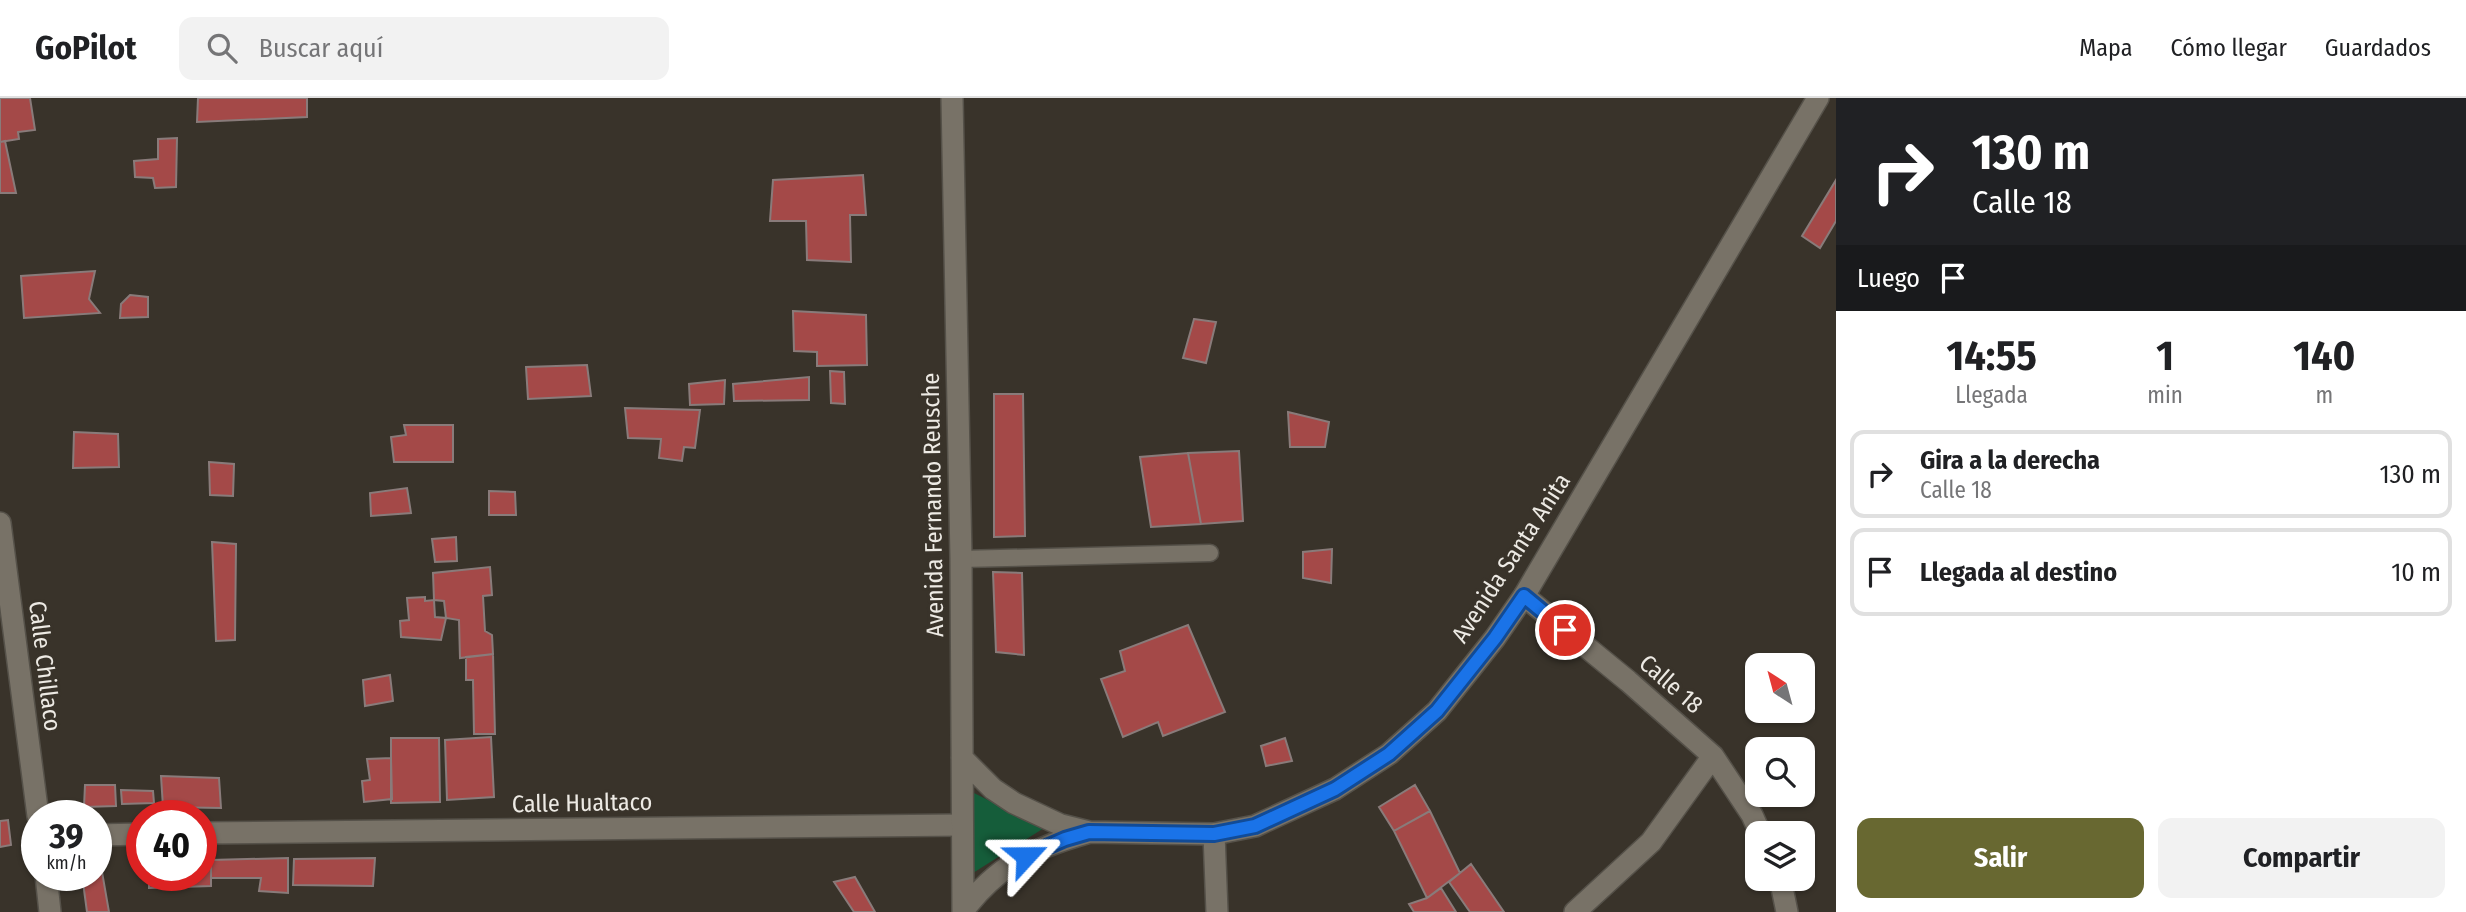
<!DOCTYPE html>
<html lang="es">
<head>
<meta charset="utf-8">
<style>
	:root { --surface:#fff; --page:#f2f2f2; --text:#202124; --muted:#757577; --line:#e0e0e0; --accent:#686831 }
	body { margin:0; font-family:"Fira Sans Condensed",sans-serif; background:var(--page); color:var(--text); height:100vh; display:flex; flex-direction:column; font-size:26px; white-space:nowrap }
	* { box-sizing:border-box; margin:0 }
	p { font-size:23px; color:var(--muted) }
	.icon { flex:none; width:38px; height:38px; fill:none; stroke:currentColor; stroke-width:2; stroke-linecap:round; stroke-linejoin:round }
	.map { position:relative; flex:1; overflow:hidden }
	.details { display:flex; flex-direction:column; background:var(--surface); width:630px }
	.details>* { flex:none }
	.banner { background:#202124; color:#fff; overflow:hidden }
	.needle { width:46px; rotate:324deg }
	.fabs { position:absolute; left:1745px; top:555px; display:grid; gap:14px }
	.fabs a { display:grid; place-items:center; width:70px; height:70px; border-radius:14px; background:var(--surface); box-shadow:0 2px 5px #0004; font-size:35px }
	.speed { position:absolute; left:21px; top:702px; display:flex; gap:14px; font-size:35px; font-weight:700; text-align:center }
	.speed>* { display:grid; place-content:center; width:91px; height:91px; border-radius:50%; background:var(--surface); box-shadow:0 2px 5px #0004; line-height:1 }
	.speed small { font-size:18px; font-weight:400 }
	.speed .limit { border:10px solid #d22; background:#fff; color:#111 }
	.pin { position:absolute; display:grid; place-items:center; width:60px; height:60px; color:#fff; margin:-30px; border:4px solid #fff; border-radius:50%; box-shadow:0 2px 7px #0007 }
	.me { position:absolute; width:77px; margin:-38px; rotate:66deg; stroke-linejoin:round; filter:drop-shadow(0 0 5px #0008) }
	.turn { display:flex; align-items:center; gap:24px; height:147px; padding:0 21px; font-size:32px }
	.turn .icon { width:91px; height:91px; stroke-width:2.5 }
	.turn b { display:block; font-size:49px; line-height:60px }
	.then { display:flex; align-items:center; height:66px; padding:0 21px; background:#0003; gap:14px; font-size:26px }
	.eta { display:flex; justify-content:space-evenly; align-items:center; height:119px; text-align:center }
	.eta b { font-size:42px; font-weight:700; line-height:49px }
	.cta { display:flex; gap:14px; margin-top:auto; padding:14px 21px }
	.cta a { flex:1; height:80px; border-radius:14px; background:var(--accent); color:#fff; font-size:28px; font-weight:700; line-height:80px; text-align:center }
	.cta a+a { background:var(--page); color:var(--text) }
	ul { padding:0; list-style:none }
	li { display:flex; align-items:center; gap:21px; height:88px; margin:0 14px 10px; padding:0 7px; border:4px solid var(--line); border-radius:14px }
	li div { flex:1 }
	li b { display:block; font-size:26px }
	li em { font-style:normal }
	header { display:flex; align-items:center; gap:42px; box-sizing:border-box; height:98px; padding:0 35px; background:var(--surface); border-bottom:2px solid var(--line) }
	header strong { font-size:33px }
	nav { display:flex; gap:38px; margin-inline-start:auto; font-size:24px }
	.search { width:490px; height:63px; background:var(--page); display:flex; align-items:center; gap:18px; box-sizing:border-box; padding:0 24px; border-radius:14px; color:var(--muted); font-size:26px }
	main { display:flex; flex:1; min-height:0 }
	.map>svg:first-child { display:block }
</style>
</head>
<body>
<header>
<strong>GoPilot</strong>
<div class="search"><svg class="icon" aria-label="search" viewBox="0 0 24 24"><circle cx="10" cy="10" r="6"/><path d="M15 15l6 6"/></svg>Buscar aquí</div>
<nav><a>Mapa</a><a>Cómo llegar</a><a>Guardados</a></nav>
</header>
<main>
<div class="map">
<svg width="1836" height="814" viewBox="0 0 1836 814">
	<rect width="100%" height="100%" fill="#39332a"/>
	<path fill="#155d3a" d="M974,695L1044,730L973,775Z"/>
	<path fill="#a44948" stroke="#897b7a" stroke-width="2" d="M0,0H30L35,32L18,34L19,41L0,44Z
		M198,0H307V19L197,24Z
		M177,40L176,89L155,90L153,80L135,79L134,63L158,61V41Z
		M5,43L16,95H0V44Z
		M863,77L866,117H850L851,164L807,162L806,123H770L773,82Z
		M1836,82V123L1820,150L1802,138Z
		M95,173L89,201L100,215L24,220L21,178Z
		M130,197L148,199V219L120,220L121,206Z
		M793,213L866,217L867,267L817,268V254L794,253Z
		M1194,221L1216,224L1206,265L1183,260Z
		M587,267L591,298L528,301L526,269Z
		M830,273L844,274L845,306L831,305Z
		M809,279V302L734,303L733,286Z
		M725,282L724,306L690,307L689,286Z
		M994,296H1023L1025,438L994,439Z
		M625,310L700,312L695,350L684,349L682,363L659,360L661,341L628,340Z
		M1288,314L1329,324L1325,349H1290Z
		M404,327H453V364H394L391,339L406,337Z
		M74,334L118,336L119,369L73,370Z
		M1239,353L1243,423L1201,426L1188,355Z
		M1188,355L1201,426L1151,429L1140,359Z
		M209,364L234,366L233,398L210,397Z
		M407,390L411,415L371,418L370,395Z
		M489,393L515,394L516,417H489Z
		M456,439L457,463L435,464L432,441Z
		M212,444L236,446L235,542L216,543Z
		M1332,451L1331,485L1303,480V454Z
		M490,469L492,497L483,498L485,533L492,537L493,556L460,560L459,522L446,520L444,503L434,502L433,475Z
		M993,474L1022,475L1024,557L996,554Z
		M425,499V503L434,502L435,519L446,520L441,542L401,539L400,523L409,522L407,500Z
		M1188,527L1225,614L1163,638L1158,624L1123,639L1101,581L1125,573L1120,553Z
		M493,556L495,636H474L473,582H466V559Z
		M390,577L393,603L365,608L363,582Z
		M491,639L494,699L447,702L445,642Z
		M391,640H439L440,704L391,705Z
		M1285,640L1292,663L1266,668L1261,648Z
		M391,660L392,701L364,704L362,683L370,682L367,661Z
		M161,678L219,680L221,710L163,709Z
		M85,687H115L116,708L84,709Z
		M1415,687L1430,713L1394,733L1379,709Z
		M121,692L153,693L154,705L122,706Z
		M1430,713L1460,775L1427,800L1394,733Z
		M8,722L11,747L0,749V723Z
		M288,760V795L259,793L261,780H211V762Z
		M375,760L373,788L293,787L294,761Z
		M201,762H211V788L149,790V777H201Z
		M1471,766L1504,814H1470L1449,784Z
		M96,767L101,768L109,814H87L82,777H96Z
		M855,779L875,814H854L834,784Z
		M1441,790L1456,814H1414L1409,806L1427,800Z"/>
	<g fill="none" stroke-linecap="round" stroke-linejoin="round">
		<g stroke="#555149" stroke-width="19">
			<path id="service" d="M961,461L1210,455"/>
		</g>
		<g stroke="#555149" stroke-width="24">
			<path id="minor" d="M0,425L38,718
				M1524,498L1628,583L1713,658L1752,717L1760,735
				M201,735L962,727
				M1214,736L1217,814
				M96,737L142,736
				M46,777L50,814
				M1780,780L1787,814
				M1575,814L1651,744L1713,658"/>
		</g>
		<g stroke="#555149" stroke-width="24">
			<path id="tertiary" d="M952,0L961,461L963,814
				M962,660L993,691L1014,705L1061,727L1089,734L1214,736L1255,728L1335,691L1389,656L1437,613L1495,540L1524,498L1818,0
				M963,813C997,768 1033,750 1087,735"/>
		</g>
		<use href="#service" stroke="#787267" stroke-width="16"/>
		<use href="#minor" stroke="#787267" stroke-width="21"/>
		<use href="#tertiary" stroke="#787267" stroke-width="21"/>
	</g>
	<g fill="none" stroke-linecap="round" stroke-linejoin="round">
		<g stroke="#114b97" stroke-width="18">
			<path id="route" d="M1026,758L1065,741L1089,734L1214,736L1255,728L1335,691L1389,656L1437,613L1495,540L1524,498L1565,532"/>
		</g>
		<use href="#route" stroke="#1a73e8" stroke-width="12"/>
	</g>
	<g text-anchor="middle" stroke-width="6" stroke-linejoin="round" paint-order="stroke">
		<g font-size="24" fill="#edeae4" stroke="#39332a">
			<text transform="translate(933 407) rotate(-91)" y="8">Avenida Fernando Reusche</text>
			<text transform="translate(1511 460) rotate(-57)" y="8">Avenida Santa Anita</text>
			<text transform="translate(45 568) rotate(83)" y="8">Calle Chillaco</text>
			<text transform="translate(1671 586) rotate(41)" y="8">Calle 18</text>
			<text transform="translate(582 705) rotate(-1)" y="8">Calle Hualtaco</text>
		</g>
	</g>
</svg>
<div class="fabs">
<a><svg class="needle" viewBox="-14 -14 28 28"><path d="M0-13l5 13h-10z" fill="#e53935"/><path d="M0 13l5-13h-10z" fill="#757577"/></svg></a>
<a><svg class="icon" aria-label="search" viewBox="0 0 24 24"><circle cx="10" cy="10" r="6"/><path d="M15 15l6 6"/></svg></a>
<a><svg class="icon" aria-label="layers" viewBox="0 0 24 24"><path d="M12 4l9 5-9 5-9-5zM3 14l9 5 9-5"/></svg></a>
</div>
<div class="speed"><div>39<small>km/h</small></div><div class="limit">40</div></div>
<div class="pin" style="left:1565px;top:532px;background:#d93025"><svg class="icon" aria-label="arrive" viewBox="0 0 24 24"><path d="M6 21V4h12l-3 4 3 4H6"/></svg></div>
<svg class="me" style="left:1026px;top:758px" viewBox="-20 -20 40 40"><path d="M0-17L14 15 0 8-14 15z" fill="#1a73e8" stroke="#fff" stroke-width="4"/></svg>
</div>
<section class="details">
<div class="banner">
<div class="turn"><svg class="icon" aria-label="right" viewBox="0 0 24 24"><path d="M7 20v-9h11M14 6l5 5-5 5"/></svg><div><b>130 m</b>Calle 18</div></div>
<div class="then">Luego<svg class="icon" aria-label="arrive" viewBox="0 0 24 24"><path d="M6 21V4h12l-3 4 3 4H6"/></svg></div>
</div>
<div class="eta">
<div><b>14:55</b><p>Llegada</p></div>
<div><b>1</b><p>min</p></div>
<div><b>140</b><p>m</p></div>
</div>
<ul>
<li><svg class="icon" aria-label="right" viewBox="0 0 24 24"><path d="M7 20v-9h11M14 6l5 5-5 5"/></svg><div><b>Gira a la derecha</b><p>Calle 18</p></div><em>130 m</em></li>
<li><svg class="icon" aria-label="arrive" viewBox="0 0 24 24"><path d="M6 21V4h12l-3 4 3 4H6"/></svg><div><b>Llegada al destino</b></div><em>10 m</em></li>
</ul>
<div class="cta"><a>Salir</a><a>Compartir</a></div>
</section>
</main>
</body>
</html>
